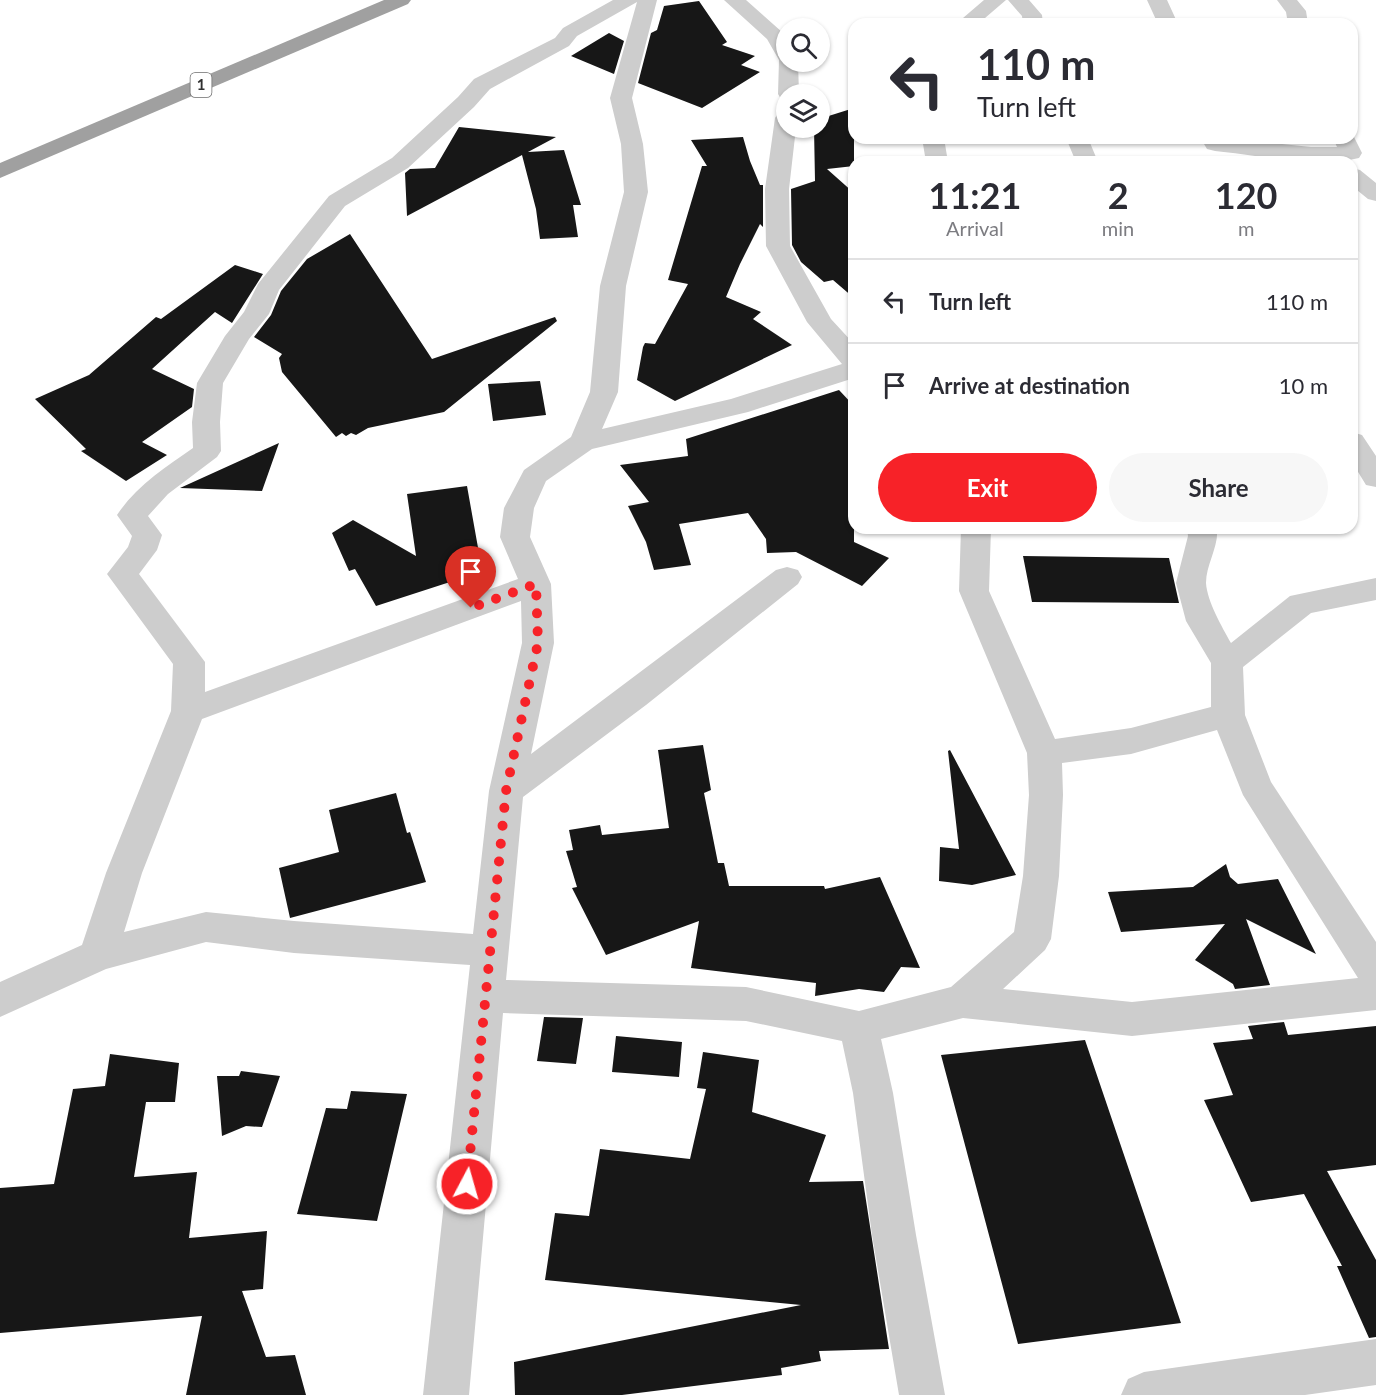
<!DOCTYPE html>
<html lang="en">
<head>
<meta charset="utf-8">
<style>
	:root { --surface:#fff; --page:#f7f7f7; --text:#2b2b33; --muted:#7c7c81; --line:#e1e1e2; --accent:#f72228 }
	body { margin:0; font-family:Lato,sans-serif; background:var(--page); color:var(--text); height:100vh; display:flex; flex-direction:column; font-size:22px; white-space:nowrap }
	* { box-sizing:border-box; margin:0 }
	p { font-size:20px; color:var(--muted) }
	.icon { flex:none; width:33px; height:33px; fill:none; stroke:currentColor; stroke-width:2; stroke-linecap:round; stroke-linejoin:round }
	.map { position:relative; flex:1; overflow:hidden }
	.drawer { position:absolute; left:848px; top:156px; width:510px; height:378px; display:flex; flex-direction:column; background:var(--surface); border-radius:18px; box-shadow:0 2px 4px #0004 }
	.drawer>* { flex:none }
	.guide { position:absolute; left:848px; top:18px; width:510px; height:126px; border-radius:18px; box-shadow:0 2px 4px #0004; background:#fff; color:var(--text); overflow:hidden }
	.tools { position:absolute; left:776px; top:18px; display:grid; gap:12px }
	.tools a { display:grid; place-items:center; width:54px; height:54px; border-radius:50%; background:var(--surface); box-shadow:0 2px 4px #0004; font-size:30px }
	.pin { position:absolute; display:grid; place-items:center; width:51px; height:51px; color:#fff; margin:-62px -26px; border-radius:50% 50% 50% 0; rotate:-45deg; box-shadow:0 0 6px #0007 }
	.pin .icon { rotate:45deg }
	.me { position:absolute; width:66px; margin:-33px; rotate:6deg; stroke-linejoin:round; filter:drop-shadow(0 0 4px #0008) }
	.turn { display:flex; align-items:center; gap:21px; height:126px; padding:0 30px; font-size:27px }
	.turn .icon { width:78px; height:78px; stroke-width:2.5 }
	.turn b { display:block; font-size:42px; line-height:51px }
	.eta { display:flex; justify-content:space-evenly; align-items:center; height:102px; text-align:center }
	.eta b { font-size:36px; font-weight:700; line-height:42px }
	.button { display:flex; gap:12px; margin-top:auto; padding:12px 30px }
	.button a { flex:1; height:69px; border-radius:36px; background:var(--accent); color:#fff; font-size:24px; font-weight:700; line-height:69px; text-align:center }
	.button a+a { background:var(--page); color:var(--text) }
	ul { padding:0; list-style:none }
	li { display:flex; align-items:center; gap:18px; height:84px; padding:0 30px; border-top:2px solid var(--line) }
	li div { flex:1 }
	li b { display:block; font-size:22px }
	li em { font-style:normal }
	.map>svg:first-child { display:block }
</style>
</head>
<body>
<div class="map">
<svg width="1376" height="1395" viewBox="0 0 1376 1395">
	<rect width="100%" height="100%" fill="#fff"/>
	<path fill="#171717" d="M699,1L727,42L722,45L755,56L741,65L760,72L702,108L638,83L651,33L657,30L664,6Z
		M609,33L624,41L614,74L571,56Z
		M854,108V166L827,169L854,193V298L833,280L824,282L801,262L792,245L791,189L815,181L814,128H819V119Z
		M459,127L556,137L528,152L564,150L581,205H573L578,237L540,239L536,209L522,155L407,216L405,173L410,169L435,168Z
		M743,137L750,161L760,185H763V227L760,224L740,264L726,297L761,312L753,319L792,345L675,401L637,380L643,347L645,343L655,344L688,284L668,280L702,166H707L691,140Z
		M350,234L432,359L555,317L557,321L444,412L368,428L356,435L351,433L346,436L342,433L336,437L282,372L279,358L282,354L254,337L271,315L281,291L307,259Z
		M235,265L263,274L232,323L215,312L152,369L194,389L192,407L142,442L167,455L126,481L81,451L86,449L35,399L89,375L156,317L161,319Z
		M540,381L546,415L493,421L488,384Z
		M839,390L854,406V542L889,558L862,586L796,552L767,553L766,539L748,513L679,524L691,565L654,570L646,542L628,506L649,502L620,465L688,456L686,439Z
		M279,443L262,491L180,488Z
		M467,486L482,570L451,583L450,582L376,606L355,569L349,571L332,533L353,520L416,556L407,494Z
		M1023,556L1169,558L1179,603L1032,602Z
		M703,745L711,790L704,793L718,863H724L729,886H824L825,889L880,877L920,968L901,967L884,992L859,989L815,996L816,983L691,968L699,921L606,955L572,888L577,887L566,851L573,850L569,830L600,825L602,835L669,828L658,750Z
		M950,750L1016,875L972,885L939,881L940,847L959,849L948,751Z
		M396,793L407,833L410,832L426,882L290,918L279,868L339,852L329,810Z
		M1226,864L1230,877L1238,884L1278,879L1316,954L1246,919L1270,985L1235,989L1233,984L1195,960L1225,924L1121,932L1108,892L1193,887Z
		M544,1017L583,1018L576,1064L537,1061Z
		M1284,1022L1288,1035L1376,1026V1165L1327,1171L1376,1260V1337L1369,1338L1337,1266H1342L1304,1194L1251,1202L1204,1100L1233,1095L1213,1043L1253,1039L1248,1026Z
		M616,1036L682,1042L679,1077L612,1072Z
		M1085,1040L1181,1323L1018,1344L941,1055Z
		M703,1052L759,1060L752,1112L826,1135L809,1182L863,1181L889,1349L819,1351L821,1361L781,1368L782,1375L622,1395H515L514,1362L801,1305L545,1280L555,1213L589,1216L600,1149L690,1159L706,1089L697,1088Z
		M110,1054L179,1063L175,1102H146L134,1177L197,1172L189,1238L267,1231L263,1289L242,1291L266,1357L295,1355L306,1395H186L202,1316L0,1333V1188L54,1184L73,1089L105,1086Z
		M241,1071L280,1076L262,1127L246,1126L222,1136L217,1076H239Z
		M351,1091L407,1094L377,1221L297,1214L326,1108L347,1109Z"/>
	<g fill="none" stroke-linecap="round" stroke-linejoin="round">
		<path fill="#cdcdcd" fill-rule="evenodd" d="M613,0H657L632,98L643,144L648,192L626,286L618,392L602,429L731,399L842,364L807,322L766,246L765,189L775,118L778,113L786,111V128H796L789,189L790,246L831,319L854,344V378L748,412L592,449L546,481L534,508L530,537L551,584L554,643L531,754L776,570L787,567L798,570L802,577L798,584L646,705L523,797L506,980L746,987L859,1011L951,987L1014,932L1023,876L1029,795L1027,753L959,591L961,528H991L989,591L1055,739L1131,728L1211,707V663L1186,621L1176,583L1188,536L1187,528H1217C1219,547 1206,564 1206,583C1207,601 1222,627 1231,643L1290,596L1376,578V600L1311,613L1243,667L1245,715L1271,782L1376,942V1010L1132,1036L963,1018L881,1039L893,1093L916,1235L945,1395H899L872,1235L853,1093L842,1041L746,1021L503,1013L469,1395H423L470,965L294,953L206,942L106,969L0,1017V982L82,945L106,873L171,711L173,664L107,574L128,547L132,536L117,515C136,486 166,467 193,448L192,422L197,383L225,336L244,312L258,284L329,196L392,158L458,97L474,79L555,38L563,28ZM637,2L610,98L621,144L624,192L600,286L590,392L571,437L524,470L504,508L500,537L518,579L205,692V662L139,574L157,550L162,535L148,516L168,494L217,457L221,451L220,422L223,383L249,339L269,314L279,290L345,206L408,168L474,107L490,89L569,46L577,36ZM521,601L522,643L489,791L473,934L294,921L206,912L124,932L142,873L202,719ZM1217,730L1243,795L1358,978L1132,1002L1003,989L1045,950L1051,939L1059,876L1063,795L1062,763L1131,754Z
			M724,0H746L782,32L786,37V62H798L799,94H786V100L781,99L778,94L779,60L767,39Z
			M984,0H1006L978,24H956Z
			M1008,0H1029L1042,15L1043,24H1023L1022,16Z
			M1147,0H1167L1178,24H1158Z
			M1277,0H1297L1306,11L1308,24H1288L1286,12Z
			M1352,133L1362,153L1359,158C1317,168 1258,155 1215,151L1207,149L1204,144L1207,139L1222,138L1311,147H1337L1333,138H1352Z
			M922,138H944L948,162H926Z
			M1066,138H1088L1098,162H1076Z
			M1352,168L1360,170L1376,183V201L1368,199L1352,186Z
			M1352,432L1362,435L1376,456V487L1366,485L1352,462Z
			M1376,1339V1385L1305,1395H1121L1128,1379L1144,1372Z"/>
		<path fill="#a0a0a0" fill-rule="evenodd" d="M384,0H411L408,4L0,178V163Z"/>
	</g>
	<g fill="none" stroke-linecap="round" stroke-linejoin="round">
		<path stroke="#f72228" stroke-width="10" stroke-dasharray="0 18" d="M467,1184L506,791L538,643L536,584L471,608"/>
	</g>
	<g text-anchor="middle" stroke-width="6" stroke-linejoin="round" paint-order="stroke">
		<rect fill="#fff" stroke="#6e6e6e" stroke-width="1.5" x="190.5" y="73" width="21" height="24" rx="4.5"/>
		<g font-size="15" font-weight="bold" fill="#303030">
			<text x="201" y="90">1</text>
		</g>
	</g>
</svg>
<div class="tools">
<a><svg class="icon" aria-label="search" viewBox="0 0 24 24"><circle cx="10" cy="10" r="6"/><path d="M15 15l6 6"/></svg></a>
<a><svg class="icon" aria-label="layers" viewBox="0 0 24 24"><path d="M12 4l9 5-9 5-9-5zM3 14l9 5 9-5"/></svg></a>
</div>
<div class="pin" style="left:471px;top:608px;background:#d93025"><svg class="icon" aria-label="arrive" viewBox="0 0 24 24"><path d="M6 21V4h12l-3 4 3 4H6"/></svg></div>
<svg class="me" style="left:467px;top:1184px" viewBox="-20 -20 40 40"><circle r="17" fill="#f72228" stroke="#fff" stroke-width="3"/><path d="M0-11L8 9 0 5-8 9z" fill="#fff"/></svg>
<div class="guide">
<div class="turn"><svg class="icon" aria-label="left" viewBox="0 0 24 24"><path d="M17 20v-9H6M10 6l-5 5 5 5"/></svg><div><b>110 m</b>Turn left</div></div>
</div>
<section class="drawer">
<div class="eta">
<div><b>11:21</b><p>Arrival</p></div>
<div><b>2</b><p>min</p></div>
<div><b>120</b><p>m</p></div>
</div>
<ul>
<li><svg class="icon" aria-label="left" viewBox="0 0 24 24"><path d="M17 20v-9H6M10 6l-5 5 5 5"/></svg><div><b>Turn left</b></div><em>110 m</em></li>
<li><svg class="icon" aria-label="arrive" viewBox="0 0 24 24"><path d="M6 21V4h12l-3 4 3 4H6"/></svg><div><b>Arrive at destination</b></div><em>10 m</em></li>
</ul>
<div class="button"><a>Exit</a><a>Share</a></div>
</section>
</div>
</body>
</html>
